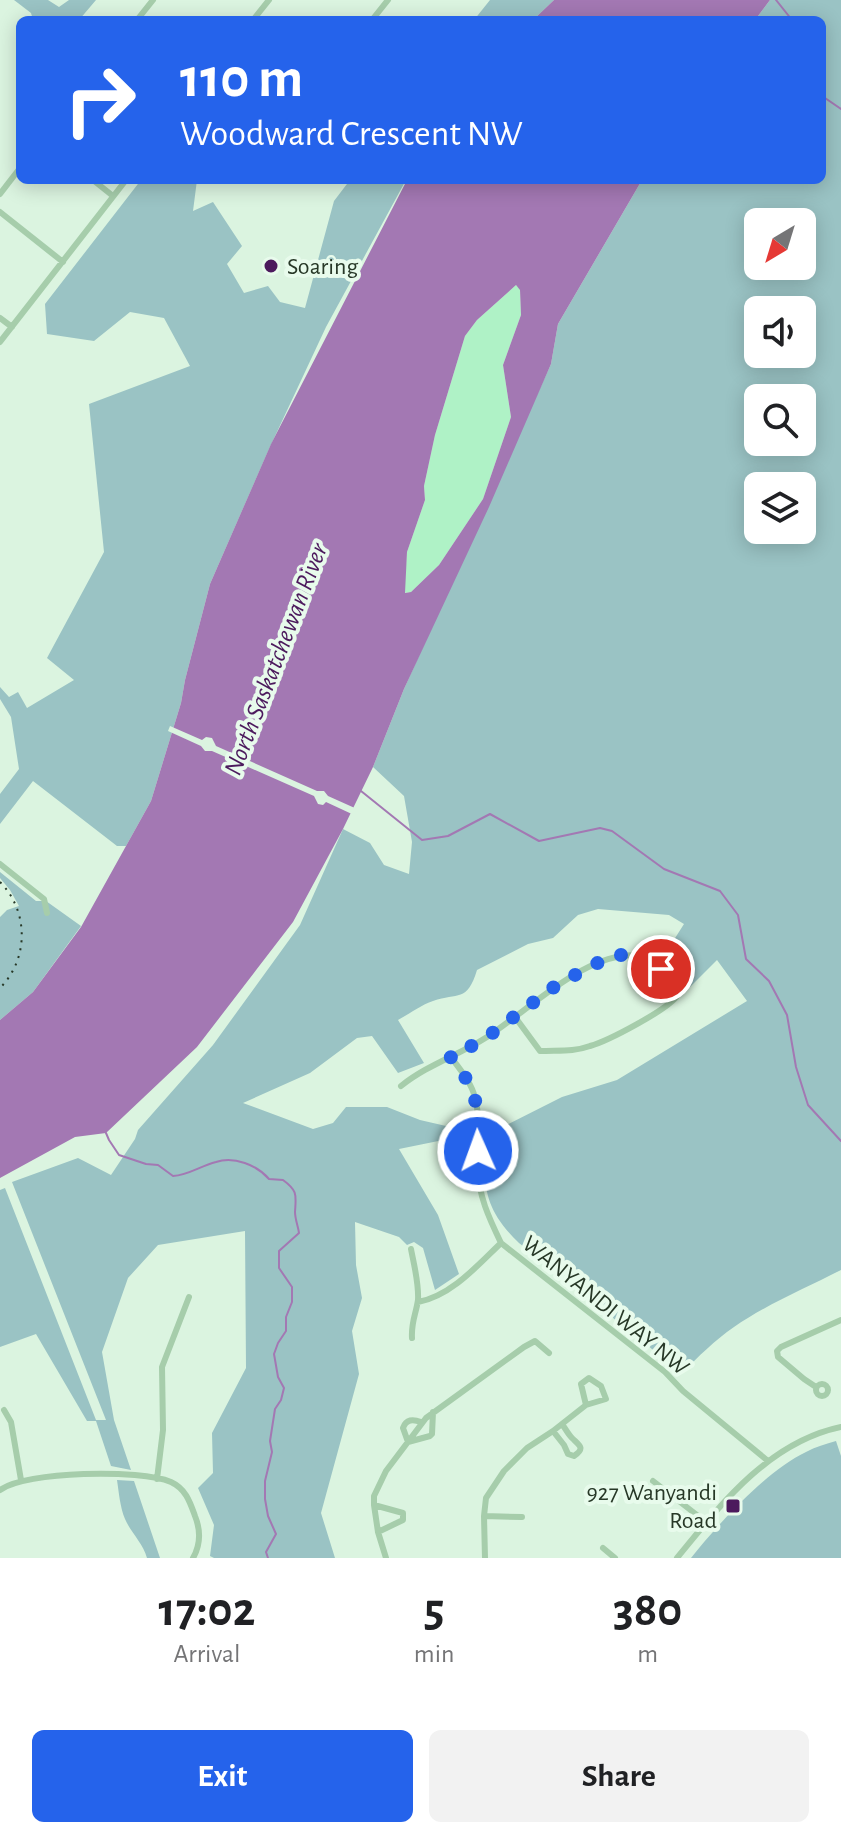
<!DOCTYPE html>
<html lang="en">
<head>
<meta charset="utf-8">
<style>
	:root { --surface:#fff; --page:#f2f2f2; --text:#202124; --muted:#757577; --accent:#2563eb }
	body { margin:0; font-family:"Alegreya Sans",sans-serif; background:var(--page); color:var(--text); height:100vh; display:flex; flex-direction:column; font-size:30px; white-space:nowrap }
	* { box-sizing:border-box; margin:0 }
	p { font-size:26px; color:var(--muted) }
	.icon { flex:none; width:44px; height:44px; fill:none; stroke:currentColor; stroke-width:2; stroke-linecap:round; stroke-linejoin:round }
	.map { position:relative; height:1558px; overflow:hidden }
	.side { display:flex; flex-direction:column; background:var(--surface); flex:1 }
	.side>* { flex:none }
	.banner { position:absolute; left:16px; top:16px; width:810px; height:168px; border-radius:12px; box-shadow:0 4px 20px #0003; background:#2563eb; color:#fff; overflow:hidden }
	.needle { width:52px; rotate:218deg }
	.buttons { position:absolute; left:744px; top:208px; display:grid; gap:16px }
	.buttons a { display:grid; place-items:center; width:72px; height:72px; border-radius:12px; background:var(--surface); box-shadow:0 4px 20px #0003; font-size:40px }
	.pin { position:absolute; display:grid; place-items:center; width:68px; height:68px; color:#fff; margin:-34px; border:4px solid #fff; border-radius:50%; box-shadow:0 2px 8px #0007 }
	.me { position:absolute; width:88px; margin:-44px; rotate:358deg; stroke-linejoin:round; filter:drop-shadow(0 0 6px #0008) }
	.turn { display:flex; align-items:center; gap:28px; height:168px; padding:0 32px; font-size:36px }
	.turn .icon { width:104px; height:104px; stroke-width:2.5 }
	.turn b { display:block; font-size:56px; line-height:68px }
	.eta { display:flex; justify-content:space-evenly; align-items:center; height:136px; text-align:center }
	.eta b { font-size:48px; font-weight:700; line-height:56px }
	.action { display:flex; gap:16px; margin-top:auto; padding:16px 32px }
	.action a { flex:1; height:92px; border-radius:12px; background:var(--accent); color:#fff; font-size:32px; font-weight:700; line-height:92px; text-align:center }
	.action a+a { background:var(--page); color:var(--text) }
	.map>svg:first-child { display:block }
</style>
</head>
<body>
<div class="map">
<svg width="841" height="1558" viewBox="0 0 841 1558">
	<rect width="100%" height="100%" fill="#dbf4e0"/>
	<path fill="#9ac3c4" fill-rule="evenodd" d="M14,0H48L59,7L69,0H96L79,20H33L31,13Z
		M490,0H554L533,20H474Z
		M770,0H841V1270C806,1288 767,1304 734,1327C715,1340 698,1357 682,1373L519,1243C483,1208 482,1184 487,1135L562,1097L617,1080L747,1001L717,960L687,990L676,981L663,957L684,924L669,915L598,909L578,915L553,938L528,944L477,970C467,1003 458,992 433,1001C421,1005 409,1014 398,1020L424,1063L398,1073L372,1036L357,1038L310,1073L243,1103L313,1129L333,1123L346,1107H387L420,1120L459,1129L458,1137L399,1149L438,1215L459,1274L435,1290L423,1248L414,1242L407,1245L399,1237L355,1222L356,1265L362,1298L352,1331L359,1374L321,1513L335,1558H214L210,1556L214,1525L198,1488L213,1473L212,1433L246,1368L245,1231L158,1245L128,1278L102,1352L114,1420L131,1470L111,1466L96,1421H87L36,1334L0,1347V1190L5,1188L96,1420H106L12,1182L78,1158L111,1175L135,1139L138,1130L213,1045L300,925L343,829L370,843L384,865L409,874L412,842L404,796L373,767L404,689L551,364L558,324L642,180H822V20H755ZM758,222H802V266H758ZM758,310H802V354H758ZM758,398H802V442H758ZM758,486H802V530H758Z
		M141,180H197L193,211L213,202L242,246L227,264L244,293L268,286L280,302L305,308L334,201L350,180H406L326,327L269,449L210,584L185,680L181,703L151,801L126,846H117L33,781L0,824V794L19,769L11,717L0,699V687L9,697L18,692L27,708L74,680L47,658L104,552L89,404L190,366L164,318L130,312L94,341L47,334L45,304Z
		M0,872L36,901H46L81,926L33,992L0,1020V917L7,910L19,906L10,890L0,878Z
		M836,1441L841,1456V1558H691C719,1523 766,1471 806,1452C815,1447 826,1444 836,1441Z
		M117,1480L134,1481L160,1558H147C143,1543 131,1533 125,1519C120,1507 119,1493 117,1480Z"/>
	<path fill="#aff2c6" d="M516,285L520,289L521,315L503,365L511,417L483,499L439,565L411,592L404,593L407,552L425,500L424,486L435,435L465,336L477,320Z"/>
	<path fill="#a378b3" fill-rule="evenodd" d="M554,0H770L755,20H533Z
		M407,180H642L558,324L551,364L489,507L404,689L373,767L343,829L293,922L197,1047L106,1133L75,1137L0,1178V1020L33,992L81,927L151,801L181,703L185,680L210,584L271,444ZM516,285L520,290L521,315L503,365L511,417L483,499L439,565L411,592L405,593L407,552L425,500L424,486L435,435L465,336L477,320Z"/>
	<path fill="#dbf4e0" d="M170,726L202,740L206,737L212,738L216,746L317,791H324L328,796L357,809L354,815L326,802L323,805L318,804L314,796L212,751H205L201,746L168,731Z"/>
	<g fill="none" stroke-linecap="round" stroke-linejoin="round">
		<path stroke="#a378b3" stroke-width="2" d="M776,0L792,20
			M822,88L825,98L841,109
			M361,791L422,840L448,836L490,814L539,841L600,828L612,831L664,869L720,891L738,915L746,959L769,981L787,1015L796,1067L808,1105L841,1141
			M106,1133L109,1140L119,1155L146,1164L158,1165L173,1176C189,1175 200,1166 216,1162C234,1156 257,1165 269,1179L283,1180C298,1191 296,1195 295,1212C295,1219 298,1226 299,1233L279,1251V1268L292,1287V1302L286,1317V1331L278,1343L274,1354L278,1377L284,1388L281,1400L275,1409L270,1441L272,1452L265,1481V1499L268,1516L276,1534L266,1552L268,1558"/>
		<path stroke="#a6cdab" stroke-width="6" d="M137,20L153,0
			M253,20L269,0
			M372,20L388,0
			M93,180L113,196
			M0,194L20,168
			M0,212L63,262
			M0,318L12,327
			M0,342L126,180
			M0,864L44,899L47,913
			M450,1056C459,1068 472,1083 475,1098C481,1120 477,1144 478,1167C478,1195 489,1218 501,1243L665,1372L683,1391L768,1461
			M401,1086C427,1065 459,1055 487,1037C528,1011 590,947 642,956C661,960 667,980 677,996C667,1010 608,1041 590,1046C574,1052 557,1050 540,1051L515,1017
			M411,1249C414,1265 419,1283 418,1300C416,1314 411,1322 412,1338
			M418,1302C451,1296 478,1265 501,1243
			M816 1390a6 6 0 1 1 12 0a6 6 0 1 1-12 0Z
			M816,1387L804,1379L778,1357L777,1351L781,1347L841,1320
			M4,1410L11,1422L21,1480
			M421,1422C413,1419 406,1419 403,1428L408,1442L430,1436L432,1434L433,1412
			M553,1431L564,1445L568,1454L574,1456C586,1448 579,1445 572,1438C568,1434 565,1428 562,1424
			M157,1479L163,1430L162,1367L189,1297
			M653,1481L706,1522
			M0,1490C26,1471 140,1469 171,1482C186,1489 190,1502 195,1516C201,1531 201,1544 193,1558
			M374,1505L403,1513V1520L378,1532
			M484,1516L522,1517
			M603,1548L615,1558
			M386,1558L378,1532L374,1505V1496L386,1471L426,1418L524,1347L535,1341L549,1353
			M485,1558L484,1516L486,1498L504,1471L527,1448L553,1431L586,1405L606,1399L601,1386L589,1378L581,1384L586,1405
			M677,1558C721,1504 769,1442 841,1427"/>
		<path stroke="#273827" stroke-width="2" stroke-dasharray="2 6" stroke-linecap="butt" d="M0,882C29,911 29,959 0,988"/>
	</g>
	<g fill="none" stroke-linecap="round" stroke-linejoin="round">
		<path stroke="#2563eb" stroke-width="14" stroke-dasharray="0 25.2" d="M478,1151L475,1097L467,1080L450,1056L461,1052L487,1037L558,984L607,958L620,955L644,956L657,962L661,969"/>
	</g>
	<g fill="#4c1a5d" stroke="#e8fbec" stroke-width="3">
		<circle cx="271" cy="266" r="8"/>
		<rect x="725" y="1498" width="16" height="16" rx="4"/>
	</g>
	<g text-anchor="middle" stroke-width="8" stroke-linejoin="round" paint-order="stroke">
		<g font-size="24" fill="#273827" stroke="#e8fbec" text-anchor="start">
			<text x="287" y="274">Soaring</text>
			<text x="717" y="1500" text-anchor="end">927 Wanyandi<tspan x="717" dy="28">Road</tspan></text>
		</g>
		<g font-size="24" fill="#273827" stroke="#e8fbec">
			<text transform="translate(606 1305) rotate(39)" y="8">WANYANDI WAY NW</text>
		</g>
		<g font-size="26" font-style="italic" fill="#4c1a5d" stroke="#e8fbec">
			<text transform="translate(275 659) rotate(-69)" y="9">North Saskatchewan River</text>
		</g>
	</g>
</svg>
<div class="buttons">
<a><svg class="needle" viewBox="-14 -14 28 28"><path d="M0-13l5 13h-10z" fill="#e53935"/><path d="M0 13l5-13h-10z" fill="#757577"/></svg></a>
<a><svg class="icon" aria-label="sound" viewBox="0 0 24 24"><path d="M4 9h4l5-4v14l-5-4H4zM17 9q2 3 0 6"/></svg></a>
<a><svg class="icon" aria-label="search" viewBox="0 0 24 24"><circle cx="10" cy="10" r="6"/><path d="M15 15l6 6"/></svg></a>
<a><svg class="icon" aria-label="layers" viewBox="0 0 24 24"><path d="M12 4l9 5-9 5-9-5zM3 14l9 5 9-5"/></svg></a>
</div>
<div class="pin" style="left:661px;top:969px;background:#d93025"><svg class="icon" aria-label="arrive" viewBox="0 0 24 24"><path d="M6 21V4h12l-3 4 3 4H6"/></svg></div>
<svg class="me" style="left:478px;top:1151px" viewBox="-20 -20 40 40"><circle r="17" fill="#2563eb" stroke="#fff" stroke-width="3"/><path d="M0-11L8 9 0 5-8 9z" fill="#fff"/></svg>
<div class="banner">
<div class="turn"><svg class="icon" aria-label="right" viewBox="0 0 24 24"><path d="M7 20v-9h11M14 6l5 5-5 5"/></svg><div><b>110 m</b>Woodward Crescent NW</div></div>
</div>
</div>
<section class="side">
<div class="eta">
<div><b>17:02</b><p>Arrival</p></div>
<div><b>5</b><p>min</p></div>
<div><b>380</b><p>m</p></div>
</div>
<div class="action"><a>Exit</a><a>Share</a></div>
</section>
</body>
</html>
